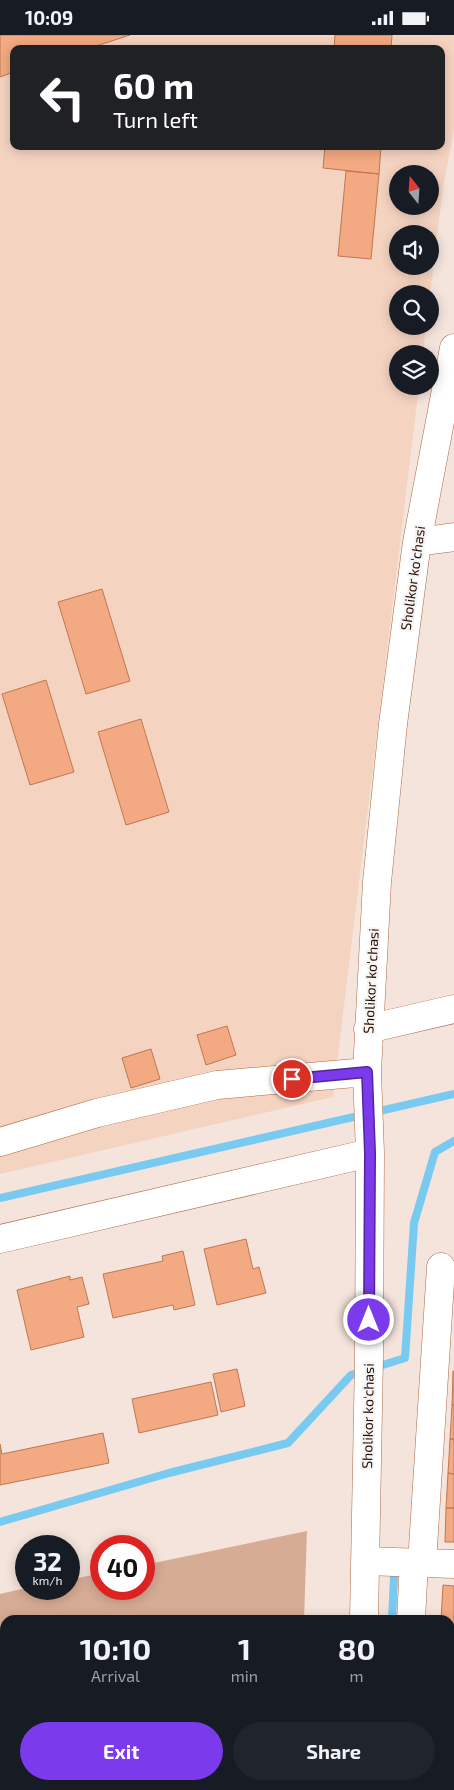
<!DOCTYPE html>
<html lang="en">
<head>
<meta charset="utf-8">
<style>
	:root { --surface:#171b24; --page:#20242c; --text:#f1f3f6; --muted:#9ea1a6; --accent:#7c3aed }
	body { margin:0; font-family:"Exo 2",sans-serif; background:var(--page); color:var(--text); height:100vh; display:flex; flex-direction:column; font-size:19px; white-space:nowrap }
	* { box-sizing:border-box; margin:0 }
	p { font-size:16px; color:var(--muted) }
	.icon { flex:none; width:28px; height:28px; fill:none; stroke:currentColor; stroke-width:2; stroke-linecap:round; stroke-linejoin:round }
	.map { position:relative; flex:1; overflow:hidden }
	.panel { position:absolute; left:0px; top:1580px; width:455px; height:175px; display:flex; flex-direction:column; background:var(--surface); border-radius:15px 15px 0 0; box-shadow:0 2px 12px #0003 }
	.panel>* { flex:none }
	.hud { position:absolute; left:10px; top:10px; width:435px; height:105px; border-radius:10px; box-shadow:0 2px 12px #0003; background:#202124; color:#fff; overflow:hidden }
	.needle { width:32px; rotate:343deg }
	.buttons { position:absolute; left:389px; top:130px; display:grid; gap:10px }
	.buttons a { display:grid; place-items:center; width:50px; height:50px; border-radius:50%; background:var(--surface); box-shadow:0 2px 12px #0003; font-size:25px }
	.speed { position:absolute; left:15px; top:1500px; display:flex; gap:10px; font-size:25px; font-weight:700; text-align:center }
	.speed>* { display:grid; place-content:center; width:65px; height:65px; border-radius:50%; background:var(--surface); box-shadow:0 2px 12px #0003; line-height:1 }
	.speed small { font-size:12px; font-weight:400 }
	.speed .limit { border:8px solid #d22; background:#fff; color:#111 }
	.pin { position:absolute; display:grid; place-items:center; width:42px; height:42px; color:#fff; margin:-21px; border:2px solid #fff; border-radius:50%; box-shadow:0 1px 5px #0007 }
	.me { position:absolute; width:55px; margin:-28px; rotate:0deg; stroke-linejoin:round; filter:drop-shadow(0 0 4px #0008) }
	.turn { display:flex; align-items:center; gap:18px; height:105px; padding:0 20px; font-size:22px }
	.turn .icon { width:65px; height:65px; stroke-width:2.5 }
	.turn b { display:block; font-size:35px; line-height:42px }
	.eta { display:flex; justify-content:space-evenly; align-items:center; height:85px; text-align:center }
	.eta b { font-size:30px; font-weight:700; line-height:35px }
	.action { display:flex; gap:10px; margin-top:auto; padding:10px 20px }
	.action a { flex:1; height:58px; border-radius:30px; background:var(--accent); color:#fff; font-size:20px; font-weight:700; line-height:58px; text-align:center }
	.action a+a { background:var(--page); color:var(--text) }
	.status { display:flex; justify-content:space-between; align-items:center; height:35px; padding:0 25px; background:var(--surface); direction:ltr }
	.status svg { height:14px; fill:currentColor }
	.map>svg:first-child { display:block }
</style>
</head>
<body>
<div class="status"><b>10:09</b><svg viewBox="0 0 49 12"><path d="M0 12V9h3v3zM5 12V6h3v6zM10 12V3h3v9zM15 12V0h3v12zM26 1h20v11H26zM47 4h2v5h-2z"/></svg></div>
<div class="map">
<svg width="454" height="1755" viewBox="0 0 454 1755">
	<rect width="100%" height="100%" fill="#f4e4dc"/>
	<path fill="#f5d3c1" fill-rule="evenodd" d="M0,0H454V94L443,153L430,260L398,259V291H426L423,319H398V351H419L333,1062L0,1139ZM14,14H441V111H14ZM398,139H430V171H398ZM398,199H430V231H398Z"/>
	<path fill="#d7ac95" d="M307,1496L304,1585H5V1750H298V1755H0V1559L26,1553L69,1554V1545L101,1538V1554H144V1530Z"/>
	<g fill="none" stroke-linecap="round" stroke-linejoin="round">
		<path stroke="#78caf0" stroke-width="8" d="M0,1163L454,1059
			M0,1487L169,1438L288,1408L351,1340L405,1323L414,1188L435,1117L454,1106
			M392,1585L394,1542
			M384,1755V1750"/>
	</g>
	<path fill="#f3a981" stroke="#be7852" d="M0,0H130L87,14H14V37L0,42Z
		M335,0H392L391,14H334Z
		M325,111H381L379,139L323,133Z
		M346,136L379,139L371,224L338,221Z
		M102,554L130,646L86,659L58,567Z
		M46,645L74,737L30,750L2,659Z
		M141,684L169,777L126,790L98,697Z
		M227,991L236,1020L206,1030L197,1000Z
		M151,1014L160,1044L131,1053L122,1023Z
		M246,1204L253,1234L259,1232L266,1258L217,1270L204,1214Z
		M183,1216L195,1270L174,1275L173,1270L113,1283L103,1239L163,1226L162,1221Z
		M70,1241V1245L82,1242L89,1269L77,1272L84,1302L31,1315L17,1255Z
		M237,1334L245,1371L221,1377L213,1339Z
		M453,1336H454V1370H452Z
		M211,1347L218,1380L139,1398L132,1364Z
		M452,1370H454V1404H450Z
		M103,1398L109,1428L0,1450V1409L2,1419Z
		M450,1404H454V1439L448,1438Z
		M448,1438L454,1439V1473H446Z
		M446,1473H454V1507H445Z
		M443,1550L454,1551V1631H450V1585H441Z
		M450,1631H454V1709H450Z
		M450,1739L454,1740V1755H433V1750H450Z"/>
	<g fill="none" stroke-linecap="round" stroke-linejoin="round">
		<g stroke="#ae6a44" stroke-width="29">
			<path id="minor" d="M417,507L454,502
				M368,994L454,974
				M0,1107L97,1078L217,1050L367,1037
				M0,1204L370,1118
				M365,1526L454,1529
				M422,1528L441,1232
				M364,1585L369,1322L370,1118L367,1037L377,847L393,689L417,507L454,313
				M411,1585L414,1527
				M359,1755L360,1750
				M402,1755L403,1750"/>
		</g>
		<use href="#minor" stroke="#fff" stroke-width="28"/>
	</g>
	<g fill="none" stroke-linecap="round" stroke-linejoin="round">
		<g stroke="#51269a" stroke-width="12">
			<path id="route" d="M292,1044L367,1037L370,1118L369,1285"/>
		</g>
		<use href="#route" stroke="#7c3aed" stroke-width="9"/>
	</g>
	<g text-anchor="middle" stroke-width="4.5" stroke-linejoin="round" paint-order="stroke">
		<g font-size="14" fill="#290e01" stroke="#f5f5f5">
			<text transform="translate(413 543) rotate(-82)" y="5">Sholikor ko'chasi</text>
			<text transform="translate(371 946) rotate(-87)" y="5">Sholikor ko'chasi</text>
			<text transform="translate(368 1381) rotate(-89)" y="5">Sholikor ko'chasi</text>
		</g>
	</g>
</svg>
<div class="buttons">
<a><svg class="needle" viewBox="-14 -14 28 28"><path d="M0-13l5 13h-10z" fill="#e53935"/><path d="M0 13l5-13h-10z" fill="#9ea1a6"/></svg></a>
<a><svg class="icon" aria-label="sound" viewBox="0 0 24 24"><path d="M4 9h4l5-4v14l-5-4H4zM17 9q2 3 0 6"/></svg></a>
<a><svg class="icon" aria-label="search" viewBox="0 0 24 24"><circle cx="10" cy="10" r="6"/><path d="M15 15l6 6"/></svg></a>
<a><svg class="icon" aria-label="layers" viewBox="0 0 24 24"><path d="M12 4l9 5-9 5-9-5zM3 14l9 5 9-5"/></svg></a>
</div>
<div class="speed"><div>32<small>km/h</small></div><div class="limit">40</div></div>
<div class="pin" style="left:292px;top:1044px;background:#d93025"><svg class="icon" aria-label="arrive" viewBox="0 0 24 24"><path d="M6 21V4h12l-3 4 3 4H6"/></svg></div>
<svg class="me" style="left:369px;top:1285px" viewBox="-20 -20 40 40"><circle r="17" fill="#7c3aed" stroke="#fff" stroke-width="3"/><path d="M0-11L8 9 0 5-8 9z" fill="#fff"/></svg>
<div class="hud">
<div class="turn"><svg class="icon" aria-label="left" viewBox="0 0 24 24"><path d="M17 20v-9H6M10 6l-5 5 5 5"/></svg><div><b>60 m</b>Turn left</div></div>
</div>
<section class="panel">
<div class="eta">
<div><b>10:10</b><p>Arrival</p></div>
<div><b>1</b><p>min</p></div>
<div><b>80</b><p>m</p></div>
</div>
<div class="action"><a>Exit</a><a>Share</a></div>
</section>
</div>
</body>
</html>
